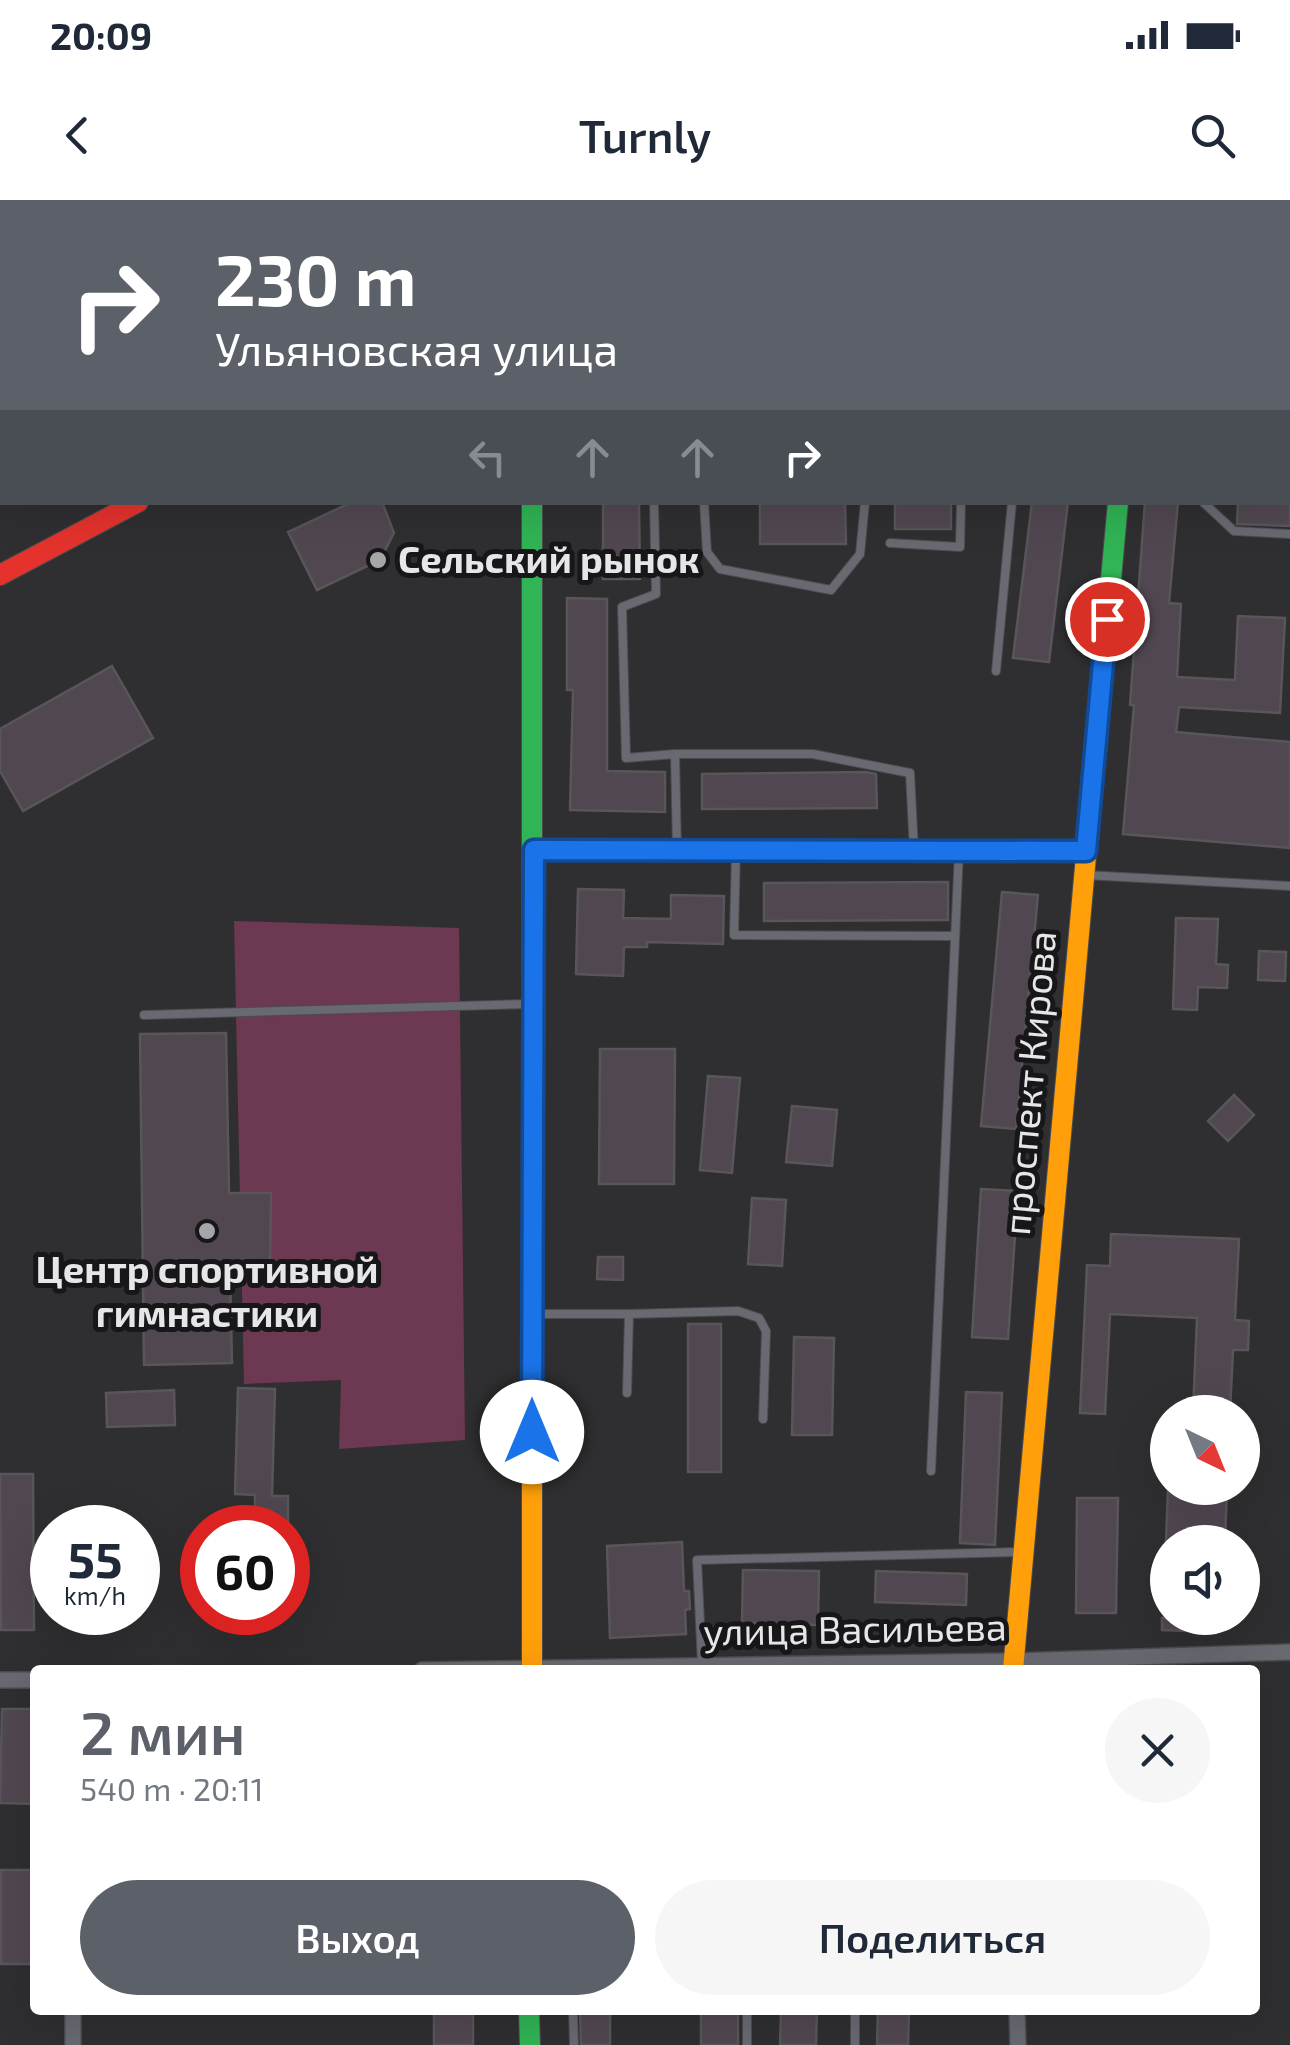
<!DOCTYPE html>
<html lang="ru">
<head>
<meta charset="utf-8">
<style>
	:root { --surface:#fff; --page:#f6f6f7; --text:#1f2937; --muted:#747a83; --accent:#5c6169 }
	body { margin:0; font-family:"Exo 2",sans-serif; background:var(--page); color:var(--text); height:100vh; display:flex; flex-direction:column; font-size:38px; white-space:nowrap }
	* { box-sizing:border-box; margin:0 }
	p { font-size:32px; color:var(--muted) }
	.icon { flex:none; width:55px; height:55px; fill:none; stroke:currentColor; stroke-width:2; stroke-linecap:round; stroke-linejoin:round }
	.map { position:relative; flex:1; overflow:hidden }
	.details { position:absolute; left:30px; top:1465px; width:1230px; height:350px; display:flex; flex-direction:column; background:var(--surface); border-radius:10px; box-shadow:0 10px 40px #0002 }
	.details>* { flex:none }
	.hud { position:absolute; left:0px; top:0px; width:1290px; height:305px; box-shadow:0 10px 40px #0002; background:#5c6169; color:#fff; overflow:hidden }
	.needle { width:65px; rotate:137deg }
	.buttons { position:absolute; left:1150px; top:1195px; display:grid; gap:20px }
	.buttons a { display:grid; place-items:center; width:110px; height:110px; border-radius:50%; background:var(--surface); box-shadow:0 10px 40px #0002; font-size:50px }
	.speed { position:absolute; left:30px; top:1305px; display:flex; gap:20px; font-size:50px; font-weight:700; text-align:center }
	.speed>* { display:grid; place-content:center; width:130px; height:130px; border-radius:50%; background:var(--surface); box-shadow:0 10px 40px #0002; line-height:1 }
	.speed small { font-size:25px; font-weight:400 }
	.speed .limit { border:15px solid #d22; background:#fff; color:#111 }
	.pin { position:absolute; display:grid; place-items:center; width:85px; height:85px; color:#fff; margin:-42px; border:5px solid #fff; border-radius:50%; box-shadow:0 2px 10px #0007 }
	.me { position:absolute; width:110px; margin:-55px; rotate:0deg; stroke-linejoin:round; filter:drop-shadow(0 0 8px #0008) }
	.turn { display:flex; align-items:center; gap:35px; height:210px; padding:0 50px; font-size:45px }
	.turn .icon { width:130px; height:130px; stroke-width:2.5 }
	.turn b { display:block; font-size:70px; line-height:85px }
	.lanes { display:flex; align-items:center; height:95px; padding:0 50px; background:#0003; justify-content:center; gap:50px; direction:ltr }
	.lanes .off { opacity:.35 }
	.round { display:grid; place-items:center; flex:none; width:105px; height:105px; border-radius:52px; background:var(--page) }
	.head { display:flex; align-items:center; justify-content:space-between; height:170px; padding:0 50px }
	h1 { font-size:60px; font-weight:600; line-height:75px; color:var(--accent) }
	.primary-button { display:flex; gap:20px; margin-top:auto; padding:20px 50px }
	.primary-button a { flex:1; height:115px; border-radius:60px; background:var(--accent); color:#fff; font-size:40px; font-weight:600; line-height:115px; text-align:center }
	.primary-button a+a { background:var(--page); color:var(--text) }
	.status { display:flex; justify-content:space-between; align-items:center; height:70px; padding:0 50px; background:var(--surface); direction:ltr }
	.status svg { height:28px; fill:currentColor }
	header { display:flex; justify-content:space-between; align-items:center; height:130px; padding:0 50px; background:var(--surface); font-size:45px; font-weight:600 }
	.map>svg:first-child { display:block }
</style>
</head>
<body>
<div class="status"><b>20:09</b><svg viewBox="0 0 49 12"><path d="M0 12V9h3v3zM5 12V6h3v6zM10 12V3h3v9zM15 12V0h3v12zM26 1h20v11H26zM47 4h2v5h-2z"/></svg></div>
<header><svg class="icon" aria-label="back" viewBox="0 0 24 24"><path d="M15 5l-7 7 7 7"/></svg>Turnly<svg class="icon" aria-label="search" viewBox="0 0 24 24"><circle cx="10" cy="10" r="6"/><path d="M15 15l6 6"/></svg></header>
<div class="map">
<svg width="1290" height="1845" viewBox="0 0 1290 1845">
	<rect width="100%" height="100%" fill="#2f2e30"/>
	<path fill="#6d3851" d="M234,721L459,728L465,1240L339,1249L341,1180L244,1184Z"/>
	<path fill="#514751" stroke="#585658" stroke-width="2.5" d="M352,302H382L394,333L380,360L317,390L288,332Z
		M603,302H639L640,379H603Z
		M760,302H845L846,344H760Z
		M895,302H951V329H895Z
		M1032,302H1068L1049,462L1013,458Z
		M1145,302H1178L1169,403L1181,404L1177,477L1235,480L1238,416L1285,418L1280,513L1179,507L1176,532L1290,542V648L1123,634L1134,505H1130Z
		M1238,302H1290V326L1237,324Z
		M567,398L607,399V571L665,572V612L570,610L573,490H567Z
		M112,466L153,538L23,611L0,571V529Z
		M866,572L876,574L877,608L702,609V574Z
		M948,682V720L764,721V683Z
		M578,689L624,690L623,718L671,719V695L724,696L723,744L647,742V747H624L623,776L576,774Z
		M1002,692L1038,695L1016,929L981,926Z
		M1176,718L1218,719L1216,764L1228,765L1227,788L1198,787L1197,810L1173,809Z
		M1259,751L1286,752L1285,781L1258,780Z
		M226,833L229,993H271L270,1070L230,1069L232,1163L144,1165L140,834Z
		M600,849H675L674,984H599Z
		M708,876L740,878L732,973L700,970Z
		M1234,895L1254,915L1228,941L1208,921Z
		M792,906L837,910L832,966L786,962Z
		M981,989L1018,991L1008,1139L972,1137Z
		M752,998L786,1000L782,1066L748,1064Z
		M1111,1034L1239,1039L1235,1120L1249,1121L1248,1150H1233L1230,1212H1193L1197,1118L1110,1114L1105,1214L1080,1213L1087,1065L1110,1066Z
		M598,1057H623V1080L597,1079Z
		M688,1124H721V1272H688Z
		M794,1137L834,1138L832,1235H792Z
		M238,1188L275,1189L272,1296H288V1328H255V1295L235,1294Z
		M174,1190L175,1225L107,1227L106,1193Z
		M966,1192L1002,1193L995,1345L960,1343Z
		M0,1274H33L34,1430H1Z
		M1168,1288H1227L1225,1342H1166Z
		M1077,1298H1118L1116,1413H1076Z
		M682,1342L684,1391H689L690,1409L685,1410L686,1434L610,1438L607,1346Z
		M743,1370L819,1371L818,1425L742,1423Z
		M876,1371L967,1374L966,1405L875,1402Z
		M1162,1418H1216V1432L1162,1430Z
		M2,1509H35V1604L0,1603Z
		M1,1670H35V1764H1Z
		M434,1810H473V1845H434Z
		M580,1810H610V1845H581Z
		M701,1810H738V1845H701Z
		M781,1810H817L816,1845H780Z
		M878,1810H909L908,1845H877Z"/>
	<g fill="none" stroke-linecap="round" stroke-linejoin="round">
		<g stroke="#4c4b4d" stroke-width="10">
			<path id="lane" d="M853,0L855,2
				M984,0L985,2
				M880,2L885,0
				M1145,2V0
				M1254,2V0
				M1288,117H1290
				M654,302L656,394L622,407L626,558L675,554H813L910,573L914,651
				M704,302L707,352L720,369L831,390L860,354L865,302
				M1203,302L1234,331L1290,334
				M890,343L960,347L961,302
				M996,471L1012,302
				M675,554L677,650
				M736,650L734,735L954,736
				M1085,675L1290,686
				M144,815L528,804
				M536,1114H629L627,1193
				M629,1114L738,1111L759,1118L766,1131L763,1219
				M931,1271L959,651
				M702,1465L697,1360L1019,1352
				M573,1810L574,1845
				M855,1810V1845
				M747,1845V1810"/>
		</g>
		<g stroke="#4c4b4d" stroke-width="18">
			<path id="street" d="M1109,0V2
				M1288,263H1290
				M534,650L1086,651
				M422,1470L1013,1461L1290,1452
				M0,1480H35
				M73,1810V1845
				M1017,1810L1018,1845"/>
		</g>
		<g stroke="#4c4b4d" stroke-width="22">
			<path id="fast" d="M389,0L391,2
				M532,302V754
				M1090,611L1118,302
				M529,1810L530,1845"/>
		</g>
		<g stroke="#4c4b4d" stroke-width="22">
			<path id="slow" d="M701,2L705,0
				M532,754V1470
				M1013,1470L1090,611"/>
		</g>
		<g stroke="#4c4b4d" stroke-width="22">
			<path id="jam" d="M0,375L138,302"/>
		</g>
		<use href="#lane" stroke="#696972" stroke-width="8"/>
		<use href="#street" stroke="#696972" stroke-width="15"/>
		<use href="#fast" stroke="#30b455" stroke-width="20"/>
		<use href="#slow" stroke="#ff9f0a" stroke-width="20"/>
		<use href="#jam" stroke="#e5322d" stroke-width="20"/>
	</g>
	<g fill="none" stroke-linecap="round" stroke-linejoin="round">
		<g stroke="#114b97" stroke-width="25">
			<path id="route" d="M532,1232L534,650L1086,651L1107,419"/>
		</g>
		<use href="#route" stroke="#1a73e8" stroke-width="18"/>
	</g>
	<g fill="#a6a5a7" stroke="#171618" stroke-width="4">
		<circle cx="378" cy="360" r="10"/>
		<circle cx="207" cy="1031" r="10"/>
	</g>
	<g text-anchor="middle" stroke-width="10" stroke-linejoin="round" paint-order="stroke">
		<g font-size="38" font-weight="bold" fill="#e6e5e7" stroke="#171618" text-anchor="start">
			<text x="398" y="373">Сельский рынок</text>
			<text x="207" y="1083" text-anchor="middle">Центр спортивной<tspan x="207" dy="44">гимнастики</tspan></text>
		</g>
		<g font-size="38" fill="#e6e5e7" stroke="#171618">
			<text transform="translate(1030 883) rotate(-85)" y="13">проспект Кирова</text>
			<text transform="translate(855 1430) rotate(-1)" y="13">улица Васильева</text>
		</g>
	</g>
</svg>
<div class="buttons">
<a><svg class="needle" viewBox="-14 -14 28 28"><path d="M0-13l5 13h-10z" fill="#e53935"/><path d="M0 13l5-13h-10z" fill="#747a83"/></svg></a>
<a><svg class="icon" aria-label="sound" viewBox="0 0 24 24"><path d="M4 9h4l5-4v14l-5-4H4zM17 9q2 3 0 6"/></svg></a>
</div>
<div class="speed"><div>55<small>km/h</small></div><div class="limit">60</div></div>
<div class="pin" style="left:1107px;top:419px;background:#d93025"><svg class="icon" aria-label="arrive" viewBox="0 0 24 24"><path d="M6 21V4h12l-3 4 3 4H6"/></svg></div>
<svg class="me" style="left:532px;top:1232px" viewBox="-20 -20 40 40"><circle r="19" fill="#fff"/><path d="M0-13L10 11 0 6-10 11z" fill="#1a73e8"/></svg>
<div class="hud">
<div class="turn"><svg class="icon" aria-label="right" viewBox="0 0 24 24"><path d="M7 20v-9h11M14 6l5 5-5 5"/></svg><div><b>230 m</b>Ульяновская улица</div></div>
<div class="lanes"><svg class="icon off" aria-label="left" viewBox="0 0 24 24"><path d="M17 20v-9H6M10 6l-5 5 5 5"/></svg><svg class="icon off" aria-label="ahead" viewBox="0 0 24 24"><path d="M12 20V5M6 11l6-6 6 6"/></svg><svg class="icon off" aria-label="ahead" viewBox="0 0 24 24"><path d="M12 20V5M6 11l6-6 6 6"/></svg><svg class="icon" aria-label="right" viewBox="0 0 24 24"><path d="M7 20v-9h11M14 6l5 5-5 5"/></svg></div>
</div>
<section class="details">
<div class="head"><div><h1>2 мин</h1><p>540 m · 20:11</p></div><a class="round"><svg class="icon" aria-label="close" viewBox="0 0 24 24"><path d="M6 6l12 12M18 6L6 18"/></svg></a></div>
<div class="primary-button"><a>Выход</a><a>Поделиться</a></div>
</section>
</div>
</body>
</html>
